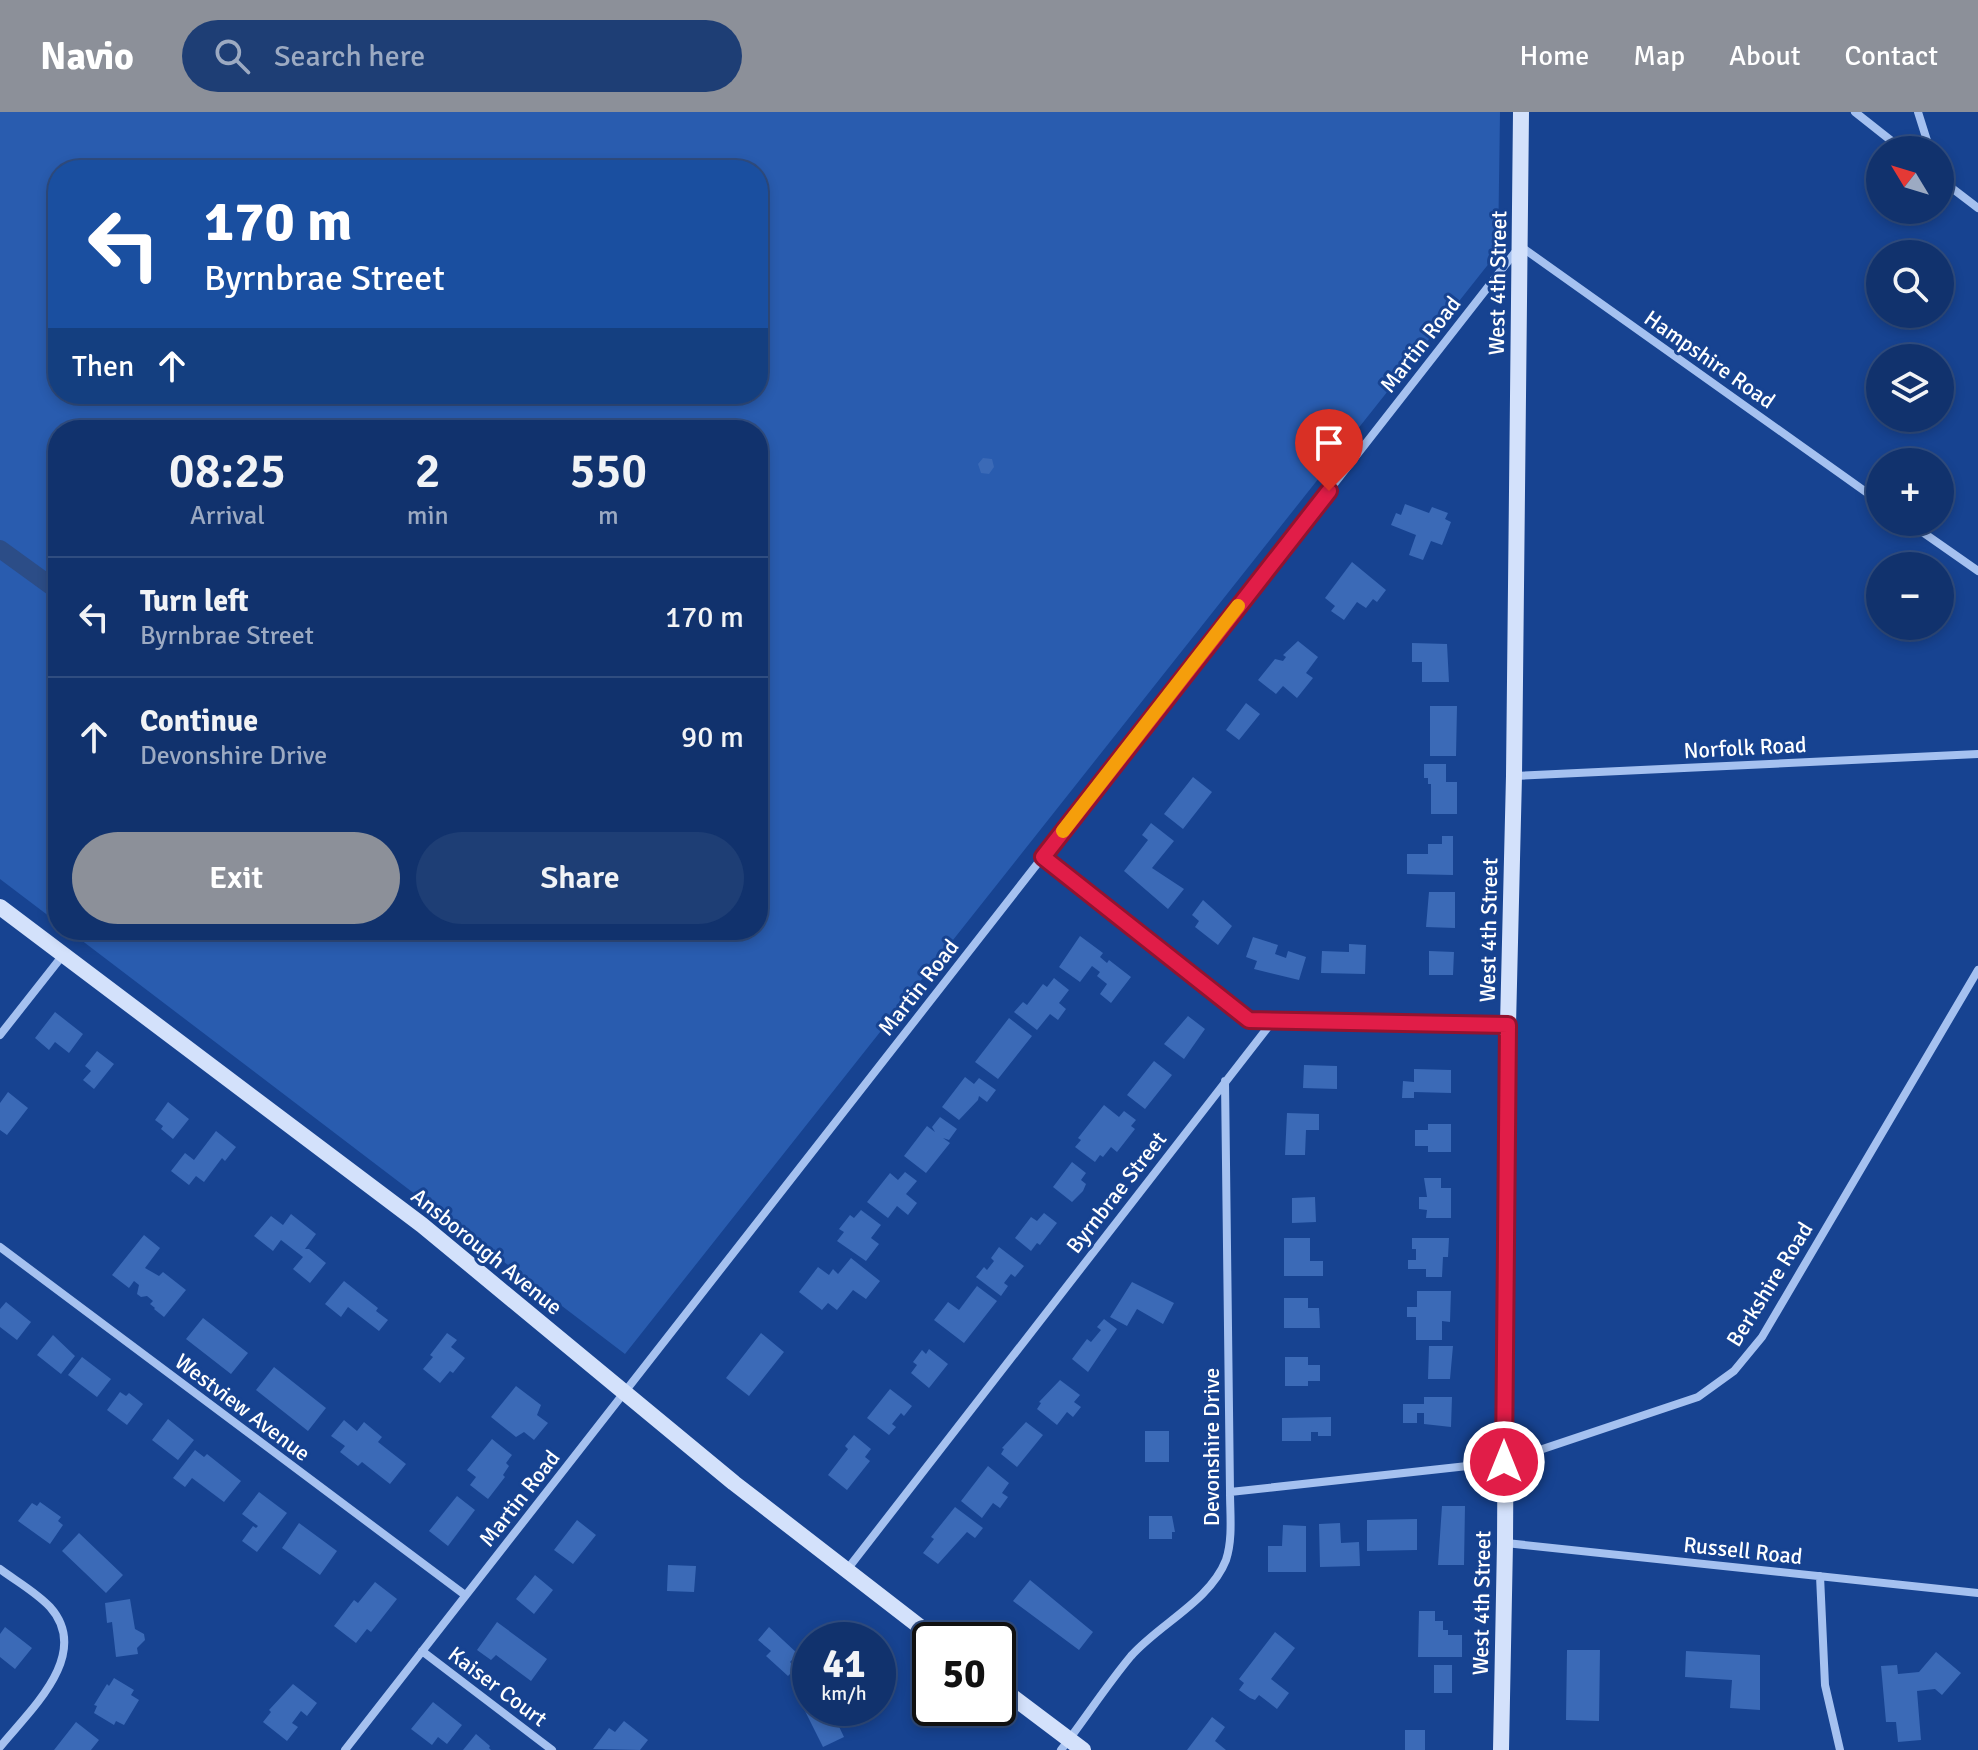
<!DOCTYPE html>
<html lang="en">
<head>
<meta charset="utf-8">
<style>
	:root { --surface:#11326d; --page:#1e3e75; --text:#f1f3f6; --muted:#9caac2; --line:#304d80; --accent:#8c9099 }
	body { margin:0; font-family:Signika,sans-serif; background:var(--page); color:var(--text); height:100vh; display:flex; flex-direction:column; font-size:30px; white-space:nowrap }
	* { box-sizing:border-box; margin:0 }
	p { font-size:26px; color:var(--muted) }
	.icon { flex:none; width:44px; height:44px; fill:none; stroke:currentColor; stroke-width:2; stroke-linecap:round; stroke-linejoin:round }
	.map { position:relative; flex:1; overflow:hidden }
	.details { position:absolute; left:48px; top:308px; width:720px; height:520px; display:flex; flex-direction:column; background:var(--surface); border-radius:32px; box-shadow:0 4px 12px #0003,0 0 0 2px var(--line) }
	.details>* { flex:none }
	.top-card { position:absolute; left:48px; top:48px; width:720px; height:244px; border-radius:32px; box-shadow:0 4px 12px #0003,0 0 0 2px var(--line); background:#1a4fa0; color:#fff; overflow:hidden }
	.needle { width:52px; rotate:308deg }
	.controls { position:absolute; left:1866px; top:24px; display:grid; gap:16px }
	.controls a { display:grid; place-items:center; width:88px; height:88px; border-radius:50%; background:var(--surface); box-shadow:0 4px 12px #0003,0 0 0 2px var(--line); font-size:40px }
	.speed { position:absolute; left:792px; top:1510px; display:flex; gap:16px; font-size:40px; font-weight:700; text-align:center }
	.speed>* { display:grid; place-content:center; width:104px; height:104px; border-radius:50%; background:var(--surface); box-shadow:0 4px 12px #0003,0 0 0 2px var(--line); line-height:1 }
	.speed small { font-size:20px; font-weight:400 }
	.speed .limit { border:4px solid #111; border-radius:12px; background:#fff; color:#111 }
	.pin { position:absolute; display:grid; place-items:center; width:68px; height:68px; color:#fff; margin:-82px -34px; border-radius:50% 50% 50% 0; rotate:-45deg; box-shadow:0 0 8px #0007 }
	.pin .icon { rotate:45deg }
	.me { position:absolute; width:88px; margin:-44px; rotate:0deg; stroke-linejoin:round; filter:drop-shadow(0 0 6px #0008) }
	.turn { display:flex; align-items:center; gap:28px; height:168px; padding:0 24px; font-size:36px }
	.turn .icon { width:104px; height:104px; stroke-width:2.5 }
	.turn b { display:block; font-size:56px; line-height:68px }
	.then { display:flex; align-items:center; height:76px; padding:0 24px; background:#0003; gap:16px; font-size:30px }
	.eta { display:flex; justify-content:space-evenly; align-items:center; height:136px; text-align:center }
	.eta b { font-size:48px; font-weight:600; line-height:56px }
	.primary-button { display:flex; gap:16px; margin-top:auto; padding:16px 24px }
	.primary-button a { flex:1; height:92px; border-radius:48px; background:var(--accent); color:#fff; font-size:32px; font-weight:600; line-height:92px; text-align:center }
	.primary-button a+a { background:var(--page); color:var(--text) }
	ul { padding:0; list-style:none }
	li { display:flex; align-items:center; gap:24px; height:120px; padding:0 24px; border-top:2px solid var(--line) }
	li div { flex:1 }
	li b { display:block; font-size:30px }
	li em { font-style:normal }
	header { display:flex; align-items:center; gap:48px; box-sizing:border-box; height:112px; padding:0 40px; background:var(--accent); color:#fff }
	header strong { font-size:38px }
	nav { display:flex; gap:44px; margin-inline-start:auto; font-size:28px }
	.search { width:560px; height:72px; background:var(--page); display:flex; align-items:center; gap:20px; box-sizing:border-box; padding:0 28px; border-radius:44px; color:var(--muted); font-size:30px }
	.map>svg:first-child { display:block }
</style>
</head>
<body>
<header>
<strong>Navio</strong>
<div class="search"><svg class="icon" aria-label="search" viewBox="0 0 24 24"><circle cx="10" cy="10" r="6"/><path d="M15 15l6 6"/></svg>Search here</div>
<nav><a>Home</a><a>Map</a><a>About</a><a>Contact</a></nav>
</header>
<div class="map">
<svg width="1978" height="1638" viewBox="0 0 1978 1638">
	<rect width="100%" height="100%" fill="#174391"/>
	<path fill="#295caf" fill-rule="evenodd" d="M0,0H1500L1498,140L625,1242L68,818H758V318H58V811L0,767ZM58,58H758V282H58Z"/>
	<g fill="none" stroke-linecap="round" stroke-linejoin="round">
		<path stroke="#2c4d87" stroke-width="18" d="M0,437L58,479"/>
	</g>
	<path fill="#3b6ab7" d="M983,346L992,347L994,355L989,362L981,361L978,352Z
		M1405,392L1429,401L1432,395L1448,401L1445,407L1451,410L1442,433L1431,429L1423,448L1409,443L1416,423L1391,413L1396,401L1401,403Z
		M1352,450L1386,478L1377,490L1373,487L1366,496L1357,490L1344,508L1331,499L1335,494L1325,486Z
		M1298,529L1318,545L1306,561L1313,566L1297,586L1283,574L1276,582L1258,568L1275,547L1283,549L1286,545L1283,543Z
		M1412,531L1447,532L1449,570H1422V550H1412Z
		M1246,591L1260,602L1239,628L1226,618Z
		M1430,594H1457L1456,644H1430Z
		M1424,652H1446V670H1457V702H1431V672H1428V666H1424Z
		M1193,665L1212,680L1183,717L1164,702Z
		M1151,711L1174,729L1152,756L1184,777L1168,797L1124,759L1148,728L1142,723Z
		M1442,724H1453V763L1407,762V742H1428V732H1442Z
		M1429,780H1455V816L1426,815Z
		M1203,788L1232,814L1218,833L1195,815L1199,809L1192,803Z
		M1080,824L1103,841L1100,845L1107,851L1109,848L1131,865L1111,891L1100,882L1107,872L1097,864L1100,860L1092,854L1080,870L1059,855Z
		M1253,825L1278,833L1275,842L1286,846L1288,839L1306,845L1299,868L1254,857L1257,849L1246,845Z
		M1349,832L1366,833L1365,862L1321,861L1322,839L1349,840Z
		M1429,839L1454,840L1453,863H1429Z
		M1054,866L1069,878L1059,891L1066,897L1058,908L1050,902L1037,918L1014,900L1023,890L1027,893L1043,872L1047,875Z
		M55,900L83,922L69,941L55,930L49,938L35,926Z
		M1188,904L1205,917L1184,947L1164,932Z
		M1009,906L1032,924L998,967L975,950Z
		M97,939L114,952L94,977L83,968L91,959L85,954Z
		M1154,949L1172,963L1145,997L1127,983Z
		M1304,953L1337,954V977L1303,976Z
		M1414,957L1451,958V981L1414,980V986H1402L1403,969L1414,970Z
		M965,965L974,972L979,966L996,978L987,990L979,984L978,988L959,1008L942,995Z
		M8,980L28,996L7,1023L0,1018V991Z
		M168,990L189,1007L173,1027L161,1017L163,1014L155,1008Z
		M1104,993L1119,1005L1124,999L1136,1008L1131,1014L1135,1017L1117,1040L1111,1035L1103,1045L1100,1043L1095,1050L1075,1035L1081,1028L1078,1026Z
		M1287,1001L1319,1002V1018H1306L1305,1043H1285Z
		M940,1005L957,1017L949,1028L943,1026L950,1031L926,1061L904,1044L927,1014L935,1020L932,1015Z
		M1428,1012H1451V1040H1428V1034H1415V1018H1428Z
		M216,1019L236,1035L225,1049L222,1046L204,1070L196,1064L189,1073L171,1059L185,1041L194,1048Z
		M1072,1050L1086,1061L1081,1068L1086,1072L1083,1079L1072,1090L1053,1075Z
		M905,1060L917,1069L906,1082L917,1091L908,1103L897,1094L888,1106L867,1090L890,1061L898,1068Z
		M1424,1066H1441V1076H1451V1106H1426L1427,1098L1419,1097V1085H1427Z
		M1315,1085L1316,1110L1292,1111V1086Z
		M861,1098L881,1113L871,1126L879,1132L866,1149L837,1129L844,1120L839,1117L850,1103L854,1106Z
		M1044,1101L1057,1111L1040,1133L1037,1131L1031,1139L1015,1126L1031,1105L1037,1109Z
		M291,1102L316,1122L305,1137H309L326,1151L310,1171L293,1157L303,1145L281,1128L273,1139L254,1124L271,1104L283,1113Z
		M144,1123L160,1136L145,1156L159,1164L163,1160L186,1178L164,1205L154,1197L155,1196L150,1192L153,1189L147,1184L141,1185L137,1182L139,1173L134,1169L129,1176L112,1163Z
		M1284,1126H1310V1149H1323V1164H1284Z
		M1412,1126H1449L1448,1145H1443L1442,1165H1426V1157H1408V1148H1416V1137H1412Z
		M999,1135L1024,1154L1015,1165L1011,1162L1004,1171L1008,1174L1001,1184L976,1165L984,1155L987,1158L994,1149L991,1146Z
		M851,1146L880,1169L866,1187L853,1178L837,1198L828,1191L822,1198L799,1180L818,1155L829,1163L833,1157L838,1162Z
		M344,1169L378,1196L376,1199L388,1208L379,1219L348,1195L341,1205L325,1192Z
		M1132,1170L1174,1191L1163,1212L1137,1197L1127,1214L1110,1205Z
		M977,1174L997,1189L964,1231L934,1208L948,1190L959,1198Z
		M1417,1179H1451L1450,1210L1442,1209V1228H1416V1205H1407V1195H1417Z
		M1284,1186H1308V1196H1319L1320,1216H1284Z
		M6,1190L31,1210L17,1228L0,1215V1197Z
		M203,1206L248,1241L231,1262L186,1227Z
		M1104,1207L1117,1217L1088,1260L1072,1247L1087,1227L1091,1230L1101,1218L1097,1215Z
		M447,1221L457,1228L451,1235L465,1246L453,1261L450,1259L440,1271L423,1257L433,1245L430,1243Z
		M761,1221L784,1240L749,1284L726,1266Z
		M53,1223L75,1244L61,1262L37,1243Z
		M1429,1234H1453L1450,1267H1428Z
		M929,1237L948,1252L929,1276L911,1261L917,1253L913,1250L922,1238L926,1242Z
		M82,1245L111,1267L97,1285L68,1263Z
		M1285,1245H1308V1253H1320V1269H1308V1274H1285Z
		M274,1255L326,1296L308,1319L256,1278Z
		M1060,1268L1080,1283L1074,1290L1081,1295L1073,1305L1067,1300L1057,1313L1037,1297L1041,1291L1039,1290Z
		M516,1274L541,1293L537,1303L548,1311L534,1328L524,1320L516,1325L491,1305Z
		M890,1277L912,1294L904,1304L901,1301L892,1312L896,1315L889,1323L867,1306Z
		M120,1280L126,1284L129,1281L143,1292L127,1313L107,1298Z
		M1424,1285H1452L1451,1315L1424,1312V1301H1417V1311H1403V1292H1424Z
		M1331,1305V1324H1318V1320H1311V1329H1282V1306Z
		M168,1307L194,1328L178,1348L152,1328Z
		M344,1308L357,1319L364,1310L382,1325L378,1330L406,1352L390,1372L362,1350L358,1354L340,1340L345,1334L331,1324Z
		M1026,1310L1043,1323L1017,1355L1001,1342L1004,1337L1002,1336Z
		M1145,1319H1169V1350H1145Z
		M854,1323L871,1337L865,1345L870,1349L847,1378L828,1363L848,1337L845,1334Z
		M492,1327L512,1343L506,1351L509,1354L503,1363L505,1365L488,1387L470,1373L476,1365L467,1358Z
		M195,1338L204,1345L207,1342L241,1369L224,1390L192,1366L185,1375L173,1366Z
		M988,1354L1009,1371L1002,1381L1008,1385L1000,1396L993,1391L982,1406L961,1389Z
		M259,1380L287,1401L257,1440L242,1429L253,1414L256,1416L258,1414L242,1402Z
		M457,1384L475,1398L448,1434L429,1419Z
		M40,1390L61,1405L58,1409L63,1413L50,1432L18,1409L32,1391L37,1394Z
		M1442,1394H1465L1464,1453H1438Z
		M955,1395L983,1416L975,1426L967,1420L938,1452L923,1441L934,1427L931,1425Z
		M1149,1404H1172L1175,1420H1172V1427H1149Z
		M1417,1407V1438L1367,1439V1408Z
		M577,1408L596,1423L573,1452L554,1438Z
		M299,1411L337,1439L320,1463L282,1436Z
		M1340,1411L1341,1431L1359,1430L1360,1454L1320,1455L1319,1412Z
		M1283,1413L1306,1414V1460H1268V1434H1282Z
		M79,1421L123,1463L106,1481L62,1439Z
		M668,1453L696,1454L694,1480L667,1479Z
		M535,1463L553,1478L534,1502L516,1487Z
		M1030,1468L1093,1520L1079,1538L1013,1489Z
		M375,1470L397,1487L371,1520L367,1517L356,1531L334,1514L354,1488L358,1491Z
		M130,1487L135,1517L144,1522L145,1528L137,1536L138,1542L116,1545L112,1510L107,1511L105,1491Z
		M1419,1499H1435V1509H1443V1518H1448V1523H1462V1545H1418Z
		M497,1510L547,1547L531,1569L496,1543L491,1548L477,1538Z
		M5,1515L32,1536L15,1557L0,1545V1522Z
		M769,1515L798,1542L790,1550L796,1556L788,1564L766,1544L771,1539L758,1528Z
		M1275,1520L1295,1536L1271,1567L1289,1581L1277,1597L1259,1583L1255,1588L1250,1586L1239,1578L1244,1571L1239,1567Z
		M1567,1538H1600L1599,1609L1566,1608Z
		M1686,1539L1760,1543V1598L1730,1596L1732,1568L1685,1565Z
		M1936,1540L1961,1561L1942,1583L1935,1577L1917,1579L1921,1628L1898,1630L1896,1610H1886L1881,1554L1897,1553L1898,1562L1919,1560Z
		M1434,1553H1452V1581H1434Z
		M114,1566L134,1578L131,1583L139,1588L124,1613L116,1609L114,1613L94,1601L97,1594L94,1593L107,1572L109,1574Z
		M293,1572L317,1591L307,1604L301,1599L292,1611L298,1615L287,1629L263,1610L271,1600L269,1598Z
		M433,1590L462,1613L447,1632L438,1625L432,1633L411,1617Z
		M810,1592V1596H830L844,1625L823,1635L803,1595Z
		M1212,1605L1225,1615L1215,1629L1226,1638H1187Z
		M624,1609L648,1628L640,1638L593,1637L609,1616L615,1620Z
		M76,1610L99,1628L91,1638H54Z
		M1405,1618H1425V1638H1405Z
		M476,1622L490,1634L489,1636L491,1638H463Z"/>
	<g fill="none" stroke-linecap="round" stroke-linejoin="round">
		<path stroke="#a5c1f0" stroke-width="8" d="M1855,0L1903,38
			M1918,0L1930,38
			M1940,67L1978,96
			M1908,410L1978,459
			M1515,664L1978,642
			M1043,745L1249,908L1272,910
			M0,923L63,843
			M0,1135L465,1483
			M1230,1380L1504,1350L1698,1285L1734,1259L1762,1225L1978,858
			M1506,1431L1978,1481
			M0,1457C16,1469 36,1480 50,1495C93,1543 28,1600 0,1635
			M846,1459L1272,910L1508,913
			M1820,1464L1825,1573L1840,1638
			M422,1539L552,1638
			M345,1638L1520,134L1880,390
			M1061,1638C1085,1607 1106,1574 1131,1544C1159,1512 1210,1489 1226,1448C1233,1427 1230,1401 1230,1380L1225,969"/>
		<path stroke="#d3e1fb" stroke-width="16" d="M0,795L422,1113L734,1371L937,1528
			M998,1574L1083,1638
			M1501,1638L1505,1431L1508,913L1514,664L1521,0"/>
	</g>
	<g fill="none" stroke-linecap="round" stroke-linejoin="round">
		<g stroke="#92132f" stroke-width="20">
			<path id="route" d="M1329,379L1043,745L1249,908L1508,913L1504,1350"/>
		</g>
		<use href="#route" stroke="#e11d48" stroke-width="14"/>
		<path stroke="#f59e0b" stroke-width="14" d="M1063,719L1238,494"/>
	</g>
	<g text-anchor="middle" stroke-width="6" stroke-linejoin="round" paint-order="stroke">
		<g font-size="22" fill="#fff" stroke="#174391">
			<text transform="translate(1497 171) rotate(-89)" y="8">West 4th Street</text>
			<text transform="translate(1420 232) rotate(-52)" y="8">Martin Road</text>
			<text transform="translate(1710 247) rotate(35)" y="8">Hampshire Road</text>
			<text transform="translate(1745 635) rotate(-3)" y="8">Norfolk Road</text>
			<text transform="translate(1488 818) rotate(-89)" y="8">West 4th Street</text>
			<text transform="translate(918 875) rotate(-52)" y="8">Martin Road</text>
			<text transform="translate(1116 1080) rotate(-52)" y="8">Byrnbrae Street</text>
			<text transform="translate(487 1139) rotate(39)" y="8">Ansborough Avenue</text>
			<text transform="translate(1769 1172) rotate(-58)" y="8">Berkshire Road</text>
			<text transform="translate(243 1295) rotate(37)" y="8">Westview Avenue</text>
			<text transform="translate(1211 1335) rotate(-90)" y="8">Devonshire Drive</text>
			<text transform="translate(519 1386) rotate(-52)" y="8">Martin Road</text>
			<text transform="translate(1743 1438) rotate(6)" y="8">Russell Road</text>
			<text transform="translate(1481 1491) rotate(-89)" y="8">West 4th Street</text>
			<text transform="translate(498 1574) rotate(37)" y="8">Kaiser Court</text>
		</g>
	</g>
</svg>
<div class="controls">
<a><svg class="needle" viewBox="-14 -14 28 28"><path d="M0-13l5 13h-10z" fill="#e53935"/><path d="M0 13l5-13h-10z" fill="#9caac2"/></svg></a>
<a><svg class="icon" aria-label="search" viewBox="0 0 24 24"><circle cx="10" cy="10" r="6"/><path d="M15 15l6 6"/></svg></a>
<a><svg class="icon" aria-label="layers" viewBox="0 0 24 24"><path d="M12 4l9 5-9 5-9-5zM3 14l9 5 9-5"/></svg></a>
<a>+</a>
<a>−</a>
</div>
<div class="speed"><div>41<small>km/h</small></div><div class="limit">50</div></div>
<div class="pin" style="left:1329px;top:379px;background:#d93025"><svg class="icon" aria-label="arrive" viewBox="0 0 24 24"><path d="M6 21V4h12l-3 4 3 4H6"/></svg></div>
<svg class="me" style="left:1504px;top:1350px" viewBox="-20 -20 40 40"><circle r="17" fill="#e11d48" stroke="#fff" stroke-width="3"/><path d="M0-11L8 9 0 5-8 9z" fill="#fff"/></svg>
<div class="top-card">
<div class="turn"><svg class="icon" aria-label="left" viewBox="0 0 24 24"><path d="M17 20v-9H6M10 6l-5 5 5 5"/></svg><div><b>170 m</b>Byrnbrae Street</div></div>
<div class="then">Then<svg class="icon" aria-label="ahead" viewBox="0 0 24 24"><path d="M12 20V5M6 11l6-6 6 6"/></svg></div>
</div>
<section class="details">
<div class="eta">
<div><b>08:25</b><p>Arrival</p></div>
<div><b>2</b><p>min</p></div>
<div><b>550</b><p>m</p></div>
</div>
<ul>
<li><svg class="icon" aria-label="left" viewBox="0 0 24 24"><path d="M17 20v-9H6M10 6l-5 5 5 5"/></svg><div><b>Turn left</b><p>Byrnbrae Street</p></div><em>170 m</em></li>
<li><svg class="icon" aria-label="ahead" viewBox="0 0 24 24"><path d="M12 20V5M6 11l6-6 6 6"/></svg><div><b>Continue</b><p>Devonshire Drive</p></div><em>90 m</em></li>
</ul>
<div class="primary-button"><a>Exit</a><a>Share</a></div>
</section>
</div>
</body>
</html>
